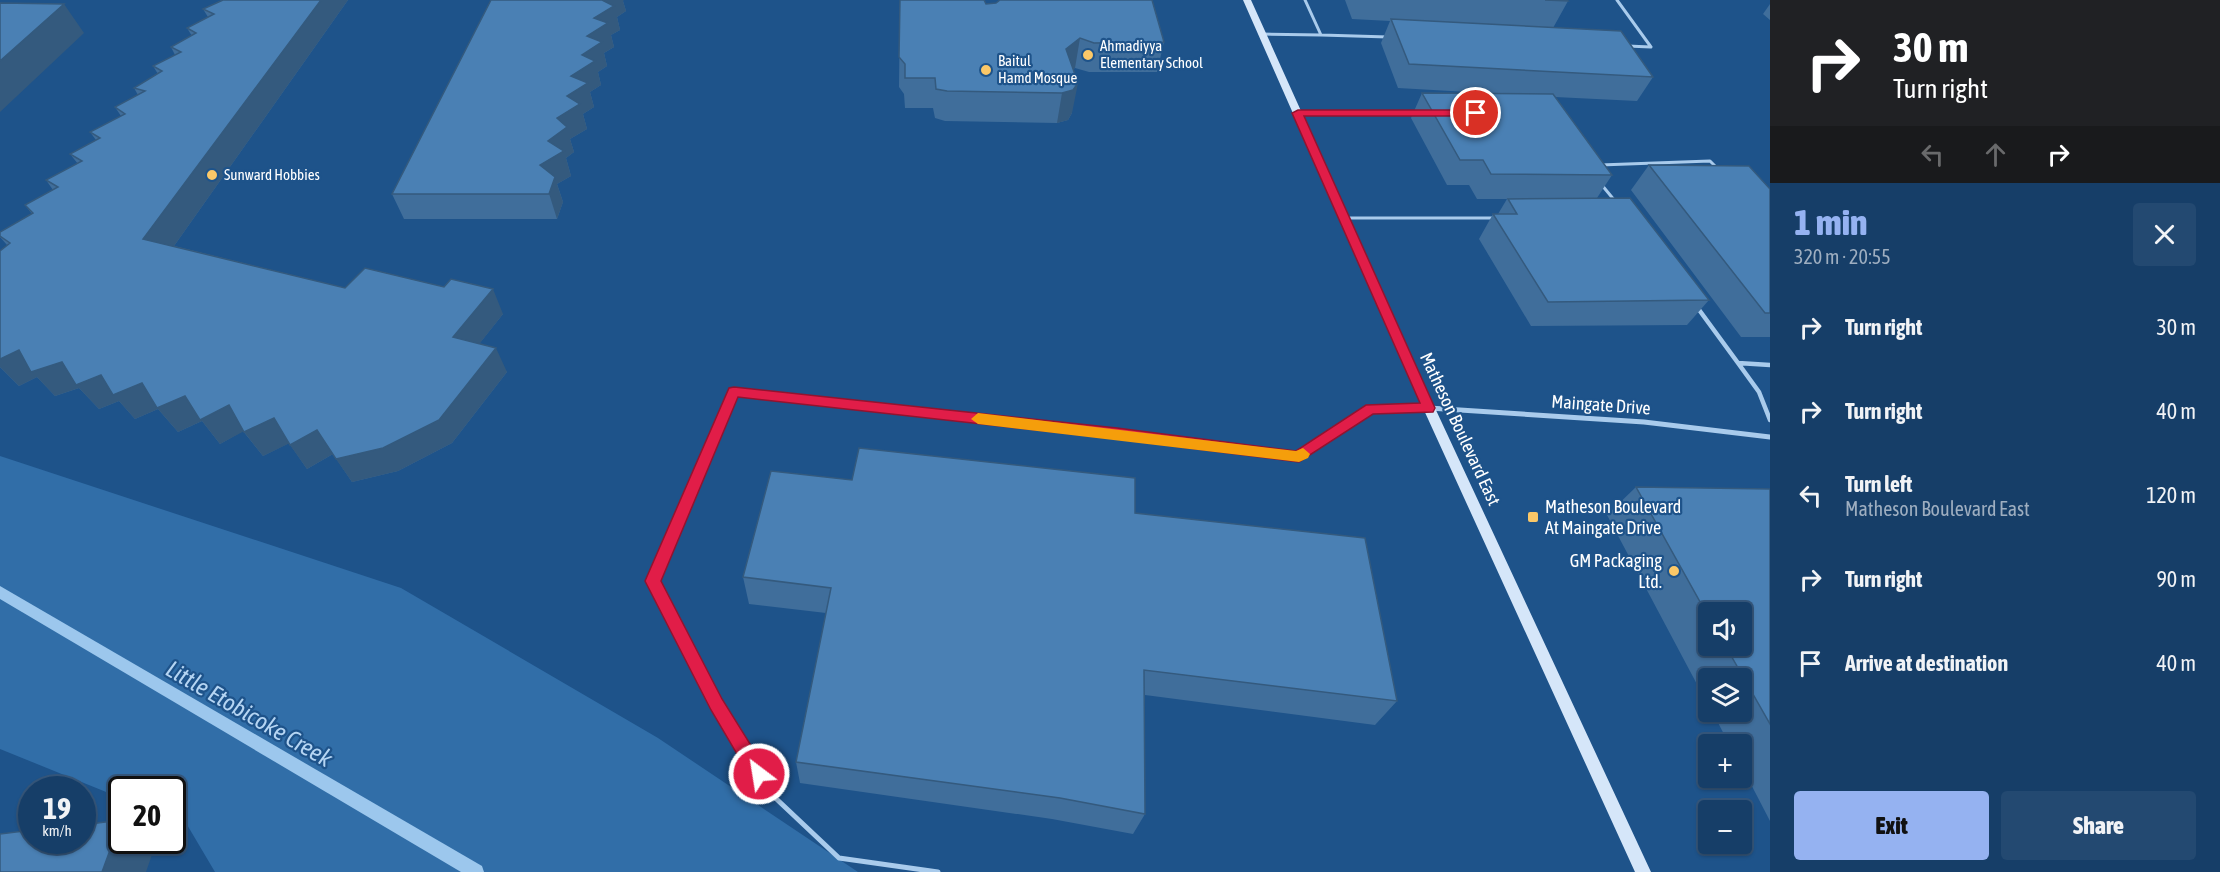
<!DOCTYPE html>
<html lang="en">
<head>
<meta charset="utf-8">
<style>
	:root { --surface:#163e68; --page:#234971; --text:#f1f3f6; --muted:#9eaec0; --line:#35577c; --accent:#95b2f1 }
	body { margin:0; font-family:"Asap Condensed",sans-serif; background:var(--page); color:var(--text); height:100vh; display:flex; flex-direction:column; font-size:22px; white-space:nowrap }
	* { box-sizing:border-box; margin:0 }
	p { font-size:20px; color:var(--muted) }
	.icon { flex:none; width:33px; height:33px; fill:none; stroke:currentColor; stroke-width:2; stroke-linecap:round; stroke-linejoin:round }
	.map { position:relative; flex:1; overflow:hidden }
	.details { display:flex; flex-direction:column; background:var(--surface); width:450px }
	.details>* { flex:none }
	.banner { background:#202124; color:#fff; overflow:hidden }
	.fabs { position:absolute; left:1698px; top:602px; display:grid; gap:12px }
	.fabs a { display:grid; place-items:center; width:54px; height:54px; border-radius:6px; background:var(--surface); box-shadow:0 2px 4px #0004,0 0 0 2px var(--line); font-size:30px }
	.speed { position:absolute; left:18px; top:776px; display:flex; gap:12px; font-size:30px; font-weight:700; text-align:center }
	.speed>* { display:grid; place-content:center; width:78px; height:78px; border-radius:50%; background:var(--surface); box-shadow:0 2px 4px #0004,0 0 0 2px var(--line); line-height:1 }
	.speed small { font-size:15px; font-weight:400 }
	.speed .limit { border:3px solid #111; border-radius:9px; background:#fff; color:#111 }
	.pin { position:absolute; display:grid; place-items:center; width:51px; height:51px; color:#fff; margin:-26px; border:3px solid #fff; border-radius:50%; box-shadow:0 2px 6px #0007 }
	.me { position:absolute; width:66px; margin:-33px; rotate:329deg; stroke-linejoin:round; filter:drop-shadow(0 0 4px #0008) }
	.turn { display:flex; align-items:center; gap:21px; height:126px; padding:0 24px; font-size:27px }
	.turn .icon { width:78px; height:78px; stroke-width:2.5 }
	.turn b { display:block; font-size:42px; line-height:51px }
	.lanes { display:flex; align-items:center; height:57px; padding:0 24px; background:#0003; justify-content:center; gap:30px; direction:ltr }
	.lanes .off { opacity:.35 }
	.round { display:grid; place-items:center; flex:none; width:63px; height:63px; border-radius:6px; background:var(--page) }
	.headline { display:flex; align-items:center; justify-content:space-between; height:102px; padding:0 24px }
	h1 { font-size:36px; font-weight:800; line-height:45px; color:var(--accent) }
	.cta { display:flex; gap:12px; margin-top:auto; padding:12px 24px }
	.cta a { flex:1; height:69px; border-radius:6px; background:var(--accent); color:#111; font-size:24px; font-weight:800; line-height:69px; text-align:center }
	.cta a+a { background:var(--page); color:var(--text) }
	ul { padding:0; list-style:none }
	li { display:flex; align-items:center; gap:18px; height:84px; padding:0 24px }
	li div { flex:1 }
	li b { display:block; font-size:22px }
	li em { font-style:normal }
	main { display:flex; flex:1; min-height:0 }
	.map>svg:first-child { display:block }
</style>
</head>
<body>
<main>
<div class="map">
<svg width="1770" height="872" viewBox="0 0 1770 872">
	<rect width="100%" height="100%" fill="#1e538a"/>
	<path fill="#316ea8" d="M0,456L401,588L658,738L858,872H215L186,823L173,818L172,789H122L121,798L0,749Z"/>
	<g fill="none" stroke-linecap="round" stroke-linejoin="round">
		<path fill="#9cc7ed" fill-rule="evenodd" d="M0,586L482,866L484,872H461L0,599Z"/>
		<path stroke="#a9cbec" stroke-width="3" d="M1617,0L1651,47L1627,46
			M1262,34L1321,35L1305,0
			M1321,35L1388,37
			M1297,113H1416
			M1600,165L1710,161L1718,169
			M1601,184L1615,201
			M1345,218H1496"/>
		<path stroke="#a9cbec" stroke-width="4.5" d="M1697,307L1738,363
			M1770,365L1738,363L1759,392L1770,420
			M685,507L734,392L1117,434L1299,457L1371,409L1429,408"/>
		<path stroke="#a9cbec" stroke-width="5" d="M685,506L653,581L717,704L769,792L839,858L938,872"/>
		<path stroke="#a9cbec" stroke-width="5" d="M1429,408L1644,422L1770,437"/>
		<path fill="#d5e6f9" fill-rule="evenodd" d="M1243,0H1251L1435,408L1651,872H1635L1423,408Z"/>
	</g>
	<path fill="#406e9b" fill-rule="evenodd" d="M222,0H348L174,246L345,288L503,314L479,344L507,372L452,443L398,471L352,482L333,454L307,469L289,443L263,456L243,431L220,444L202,421L178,432L158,409L135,419L119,401L99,409L79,388L55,396L37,377L19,386L0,367V251L7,245L0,237V232L32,214L25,205L53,190L46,180L78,164L70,154L96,140L90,132L121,116L115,107L138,95L134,88L158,74L153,66L175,55L171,47L192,36L187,28L208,17L203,9Z
		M900,0L986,4L1164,42L1157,72H1089L1075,68L1073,69L1072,113L1068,120L1057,123L945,121L935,118L933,108H905L904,94L899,87Z
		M1345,0H1567L1568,1L1553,28L1653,77L1637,101L1555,97L1612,175L1597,198L1709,300L1687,325L1531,326L1479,239L1493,214H1498L1507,199H1477L1469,185H1447L1411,118L1422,93L1503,94L1398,88L1381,43L1390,21L1352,19Z
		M623,1L626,11L617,17L620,30L611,35L614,47L604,53L607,66L598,72L601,85L590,92L594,107L583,114L587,129L570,139L574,152L566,158L571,176L557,184L563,202L557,219H404L392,194Z
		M1770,4V20L1763,14Z
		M1649,165L1770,189V337H1741L1631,190Z
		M1636,487L1770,489V821L1742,767V744H1729L1712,711H1742V678H1708V705L1607,515ZM1708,612L1742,645H1708Z
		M1135,513L1397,701L1375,725L1145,695V814L1133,834L1052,819L800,783L796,762L826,613L749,604L743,577Z"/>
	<path fill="#345a7e" d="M321,0H348L162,263L143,239Z
		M602,0H624L623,1L626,11L617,17L620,30L611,35L614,47L604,53L607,66L598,72L601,85L590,92L594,107L583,114L587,129L570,139L574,152L566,158L571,176L557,184L563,202L557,219L540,165L557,118L567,96L571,76L582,55L587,36Z
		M64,4L84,33L0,112V61Z
		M1080,38L1075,68L1061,78L1066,49Z
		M1078,83L1072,113L1068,120L1057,123L1062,93Z
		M493,289L503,314L465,362L453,337Z
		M496,348L507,372L452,443L398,471L352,482L336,459Z
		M19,350L62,362L101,375L142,383L185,396L229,405L248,429L220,444L202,421L178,432L158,409L135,419L119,401L99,409L79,388L55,396L37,377L19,386L0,367V354Z
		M274,418L292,442L263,456L244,432Z
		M317,430L333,454L307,469L290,445Z
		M121,820L122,840H157L146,872H102Z"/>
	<path fill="#4a80b4" stroke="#345a7e" stroke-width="1.5" d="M223,0H321L143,239L345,288L365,268L444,287L451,279L493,289L453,337L496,348L439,420L383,448L336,459L317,430L290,445L274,418L244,432L229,405L200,420L185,396L157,408L142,383L113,395L101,375L76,385L62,362L31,372L19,350L0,359V251L10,243L0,236V232L33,213L25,205L58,187L46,180L82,161L70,154L100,138L90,132L125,114L115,107L145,91L134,88L162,71L153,66L181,52L171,47L196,33L187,28L214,14L203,9Z
		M491,0H602L614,6L594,18L608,23L587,36L602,42L582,55L595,61L571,76L588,83L567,96L580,104L557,118L567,127L548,141L564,151L540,165L555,177L549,194H392Z
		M900,0H984L986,4L996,3L1000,0H1152L1164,42L1094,43L1080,38L1066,49L1078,83L1073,90L1062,93L947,91L936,89L935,78H905V64L899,57Z
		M1545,0H1567L1568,1Z
		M0,3L64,4L0,61Z
		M1391,19L1621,31L1653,77L1409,64Z
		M1422,93L1553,94L1612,175L1491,174L1483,160H1460Z
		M1649,165L1749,166L1770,189V313H1765Z
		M1630,198L1709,300L1548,302L1493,214H1517L1508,199Z
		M859,448L1135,478V513L1365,538L1397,701L1144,670L1145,814L1060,798L796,762L831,588L743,577L771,471L852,480Z
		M1636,487L1770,489V724L1725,645H1742V612H1708V616Z
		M121,820L102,872H0V834L32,830V840H82V825Z"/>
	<path fill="#e11d48" stroke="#92132f" stroke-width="1.5" d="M1298,110H1476L1481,113L1476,116H1304L1435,408L1433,412L1373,414L1299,462L1117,439L738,397L661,581L722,699L765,768L768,774L765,781L759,783L753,781L711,710L645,581L729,388L734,387L1117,428L1296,451L1366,405L1420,403L1292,113Z"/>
	<path fill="#f59e0b" d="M978,413L1296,451L1303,448L1310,454L1308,458L1299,462L978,424L971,419Z"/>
	<g fill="#fbc868" stroke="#1e538a" stroke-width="2">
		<circle cx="1088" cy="55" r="6"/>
		<circle cx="986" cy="70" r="6"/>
		<circle cx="212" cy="175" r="6"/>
		<rect x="1527" y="511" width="12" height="12" rx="3"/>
		<circle cx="1674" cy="571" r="6"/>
	</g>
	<g text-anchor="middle" stroke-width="4.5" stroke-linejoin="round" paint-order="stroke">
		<g font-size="15" fill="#fff" stroke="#1e538a" text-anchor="start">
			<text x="1100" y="51">Ahmadiyya<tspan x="1100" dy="17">Elementary School</tspan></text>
			<text x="998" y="66">Baitul<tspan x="998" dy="17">Hamd Mosque</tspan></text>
			<text x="224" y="180">Sunward Hobbies</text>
		</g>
		<g font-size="18" fill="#fff" stroke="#1e538a">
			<text transform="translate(1601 405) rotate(4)" y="6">Maingate Drive</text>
			<text transform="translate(1460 429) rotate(65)" y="6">Matheson Boulevard East</text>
		</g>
		<g font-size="18" fill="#fff" stroke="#1e538a" text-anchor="start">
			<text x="1545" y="513">Matheson Boulevard<tspan x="1545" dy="21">At Maingate Drive</tspan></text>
			<text x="1662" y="567" text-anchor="end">GM Packaging<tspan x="1662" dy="21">Ltd.</tspan></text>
		</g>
		<g font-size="24" font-style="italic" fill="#b5d5f3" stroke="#1e538a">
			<text transform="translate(249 714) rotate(30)" y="8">Little Etobicoke Creek</text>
		</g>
	</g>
</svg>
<div class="fabs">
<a><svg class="icon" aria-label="sound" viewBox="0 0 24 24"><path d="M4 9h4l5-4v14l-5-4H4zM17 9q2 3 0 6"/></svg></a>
<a><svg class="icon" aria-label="layers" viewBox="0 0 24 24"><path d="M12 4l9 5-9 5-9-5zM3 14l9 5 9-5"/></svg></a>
<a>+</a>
<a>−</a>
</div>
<div class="speed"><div>19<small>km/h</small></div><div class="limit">20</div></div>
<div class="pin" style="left:1476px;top:113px;background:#d93025"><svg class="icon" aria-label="arrive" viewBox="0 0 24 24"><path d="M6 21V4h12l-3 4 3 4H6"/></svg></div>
<svg class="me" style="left:759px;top:774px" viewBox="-20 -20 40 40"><circle r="17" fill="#e11d48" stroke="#fff" stroke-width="3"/><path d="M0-11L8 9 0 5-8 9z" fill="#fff"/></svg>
</div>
<section class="details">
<div class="banner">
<div class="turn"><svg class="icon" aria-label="right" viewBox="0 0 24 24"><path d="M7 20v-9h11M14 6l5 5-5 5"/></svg><div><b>30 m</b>Turn right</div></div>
<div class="lanes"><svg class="icon off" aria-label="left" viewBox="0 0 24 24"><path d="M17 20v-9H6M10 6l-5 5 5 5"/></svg><svg class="icon off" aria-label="ahead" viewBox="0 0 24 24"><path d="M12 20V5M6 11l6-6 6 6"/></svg><svg class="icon" aria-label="right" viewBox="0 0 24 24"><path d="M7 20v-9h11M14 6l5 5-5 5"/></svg></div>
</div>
<div class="headline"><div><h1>1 min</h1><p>320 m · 20:55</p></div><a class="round"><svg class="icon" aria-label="close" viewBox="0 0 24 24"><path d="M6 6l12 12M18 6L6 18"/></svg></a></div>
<ul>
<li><svg class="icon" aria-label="right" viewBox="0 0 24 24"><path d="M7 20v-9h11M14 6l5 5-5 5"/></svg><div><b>Turn right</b></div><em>30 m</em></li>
<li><svg class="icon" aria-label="right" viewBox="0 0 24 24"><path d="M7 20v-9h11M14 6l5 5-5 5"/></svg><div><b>Turn right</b></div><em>40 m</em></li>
<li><svg class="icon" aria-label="left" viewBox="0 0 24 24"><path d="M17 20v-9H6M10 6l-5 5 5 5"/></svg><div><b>Turn left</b><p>Matheson Boulevard East</p></div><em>120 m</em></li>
<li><svg class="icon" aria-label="right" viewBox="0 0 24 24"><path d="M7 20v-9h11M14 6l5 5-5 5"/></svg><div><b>Turn right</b></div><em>90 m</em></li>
<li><svg class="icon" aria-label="arrive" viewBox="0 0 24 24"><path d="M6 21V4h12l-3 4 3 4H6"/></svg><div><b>Arrive at destination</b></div><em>40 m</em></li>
</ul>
<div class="cta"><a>Exit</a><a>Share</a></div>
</section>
</main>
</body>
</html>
